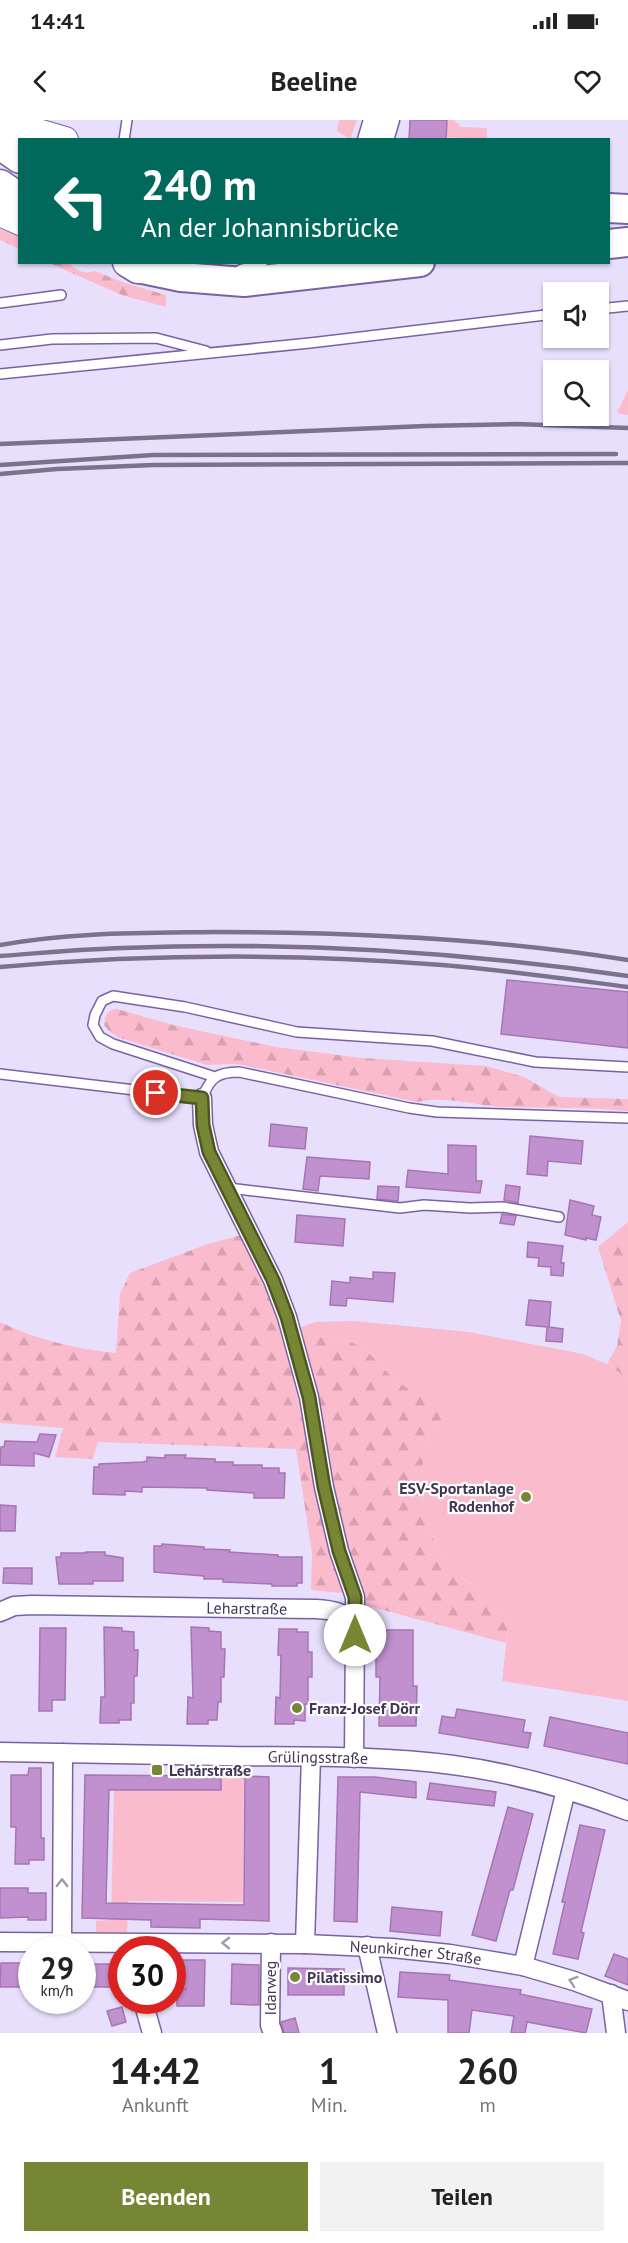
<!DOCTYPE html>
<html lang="de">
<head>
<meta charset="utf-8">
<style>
	:root { --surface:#fff; --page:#f2f2f2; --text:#222; --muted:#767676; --accent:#768635 }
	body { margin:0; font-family:"PT Sans",sans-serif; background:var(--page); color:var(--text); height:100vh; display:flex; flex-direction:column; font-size:22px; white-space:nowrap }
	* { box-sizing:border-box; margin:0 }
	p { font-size:20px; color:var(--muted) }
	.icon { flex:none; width:33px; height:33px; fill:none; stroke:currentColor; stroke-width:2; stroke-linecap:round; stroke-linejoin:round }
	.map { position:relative; height:1913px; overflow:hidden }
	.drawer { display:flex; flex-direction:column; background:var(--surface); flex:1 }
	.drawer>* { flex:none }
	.top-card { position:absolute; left:18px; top:18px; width:592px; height:126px; border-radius:0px; box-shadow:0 2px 4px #0004; background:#00695c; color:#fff; overflow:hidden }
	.tools { position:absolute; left:543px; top:162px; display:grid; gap:12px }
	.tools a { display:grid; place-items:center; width:66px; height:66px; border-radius:0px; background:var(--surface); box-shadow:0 2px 4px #0004; font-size:30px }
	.speed { position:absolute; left:18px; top:1816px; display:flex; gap:12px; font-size:30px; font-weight:700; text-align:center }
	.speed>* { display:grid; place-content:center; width:78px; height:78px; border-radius:50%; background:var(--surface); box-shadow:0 2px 4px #0004; line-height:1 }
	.speed small { font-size:15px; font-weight:400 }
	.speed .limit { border:9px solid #d22; background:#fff; color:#111 }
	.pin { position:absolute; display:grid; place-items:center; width:51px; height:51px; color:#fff; margin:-26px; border:3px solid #fff; border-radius:50%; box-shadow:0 2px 6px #0007 }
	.me { position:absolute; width:66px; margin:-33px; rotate:0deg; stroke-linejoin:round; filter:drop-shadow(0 0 4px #0008) }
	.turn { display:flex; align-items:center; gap:21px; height:126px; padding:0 24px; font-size:27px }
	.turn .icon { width:78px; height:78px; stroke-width:2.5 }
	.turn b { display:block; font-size:42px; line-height:51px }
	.eta { display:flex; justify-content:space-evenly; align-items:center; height:102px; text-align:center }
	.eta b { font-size:36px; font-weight:600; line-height:42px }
	.action { display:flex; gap:12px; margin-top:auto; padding:12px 24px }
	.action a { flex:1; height:69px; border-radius:0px; background:var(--accent); color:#fff; font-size:24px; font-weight:600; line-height:69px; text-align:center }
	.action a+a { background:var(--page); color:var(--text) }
	.status { display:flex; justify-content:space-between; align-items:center; height:42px; padding:0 30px; background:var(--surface); direction:ltr }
	.status svg { height:16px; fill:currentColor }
	header { display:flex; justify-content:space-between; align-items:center; height:78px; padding:0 24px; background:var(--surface); font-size:27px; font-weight:600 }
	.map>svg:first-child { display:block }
</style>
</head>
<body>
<div class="status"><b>14:41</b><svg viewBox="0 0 49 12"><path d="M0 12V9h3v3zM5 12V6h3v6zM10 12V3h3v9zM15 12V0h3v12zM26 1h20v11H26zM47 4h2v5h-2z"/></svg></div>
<header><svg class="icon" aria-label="back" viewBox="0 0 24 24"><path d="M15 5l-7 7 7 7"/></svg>Beeline<svg class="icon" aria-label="heart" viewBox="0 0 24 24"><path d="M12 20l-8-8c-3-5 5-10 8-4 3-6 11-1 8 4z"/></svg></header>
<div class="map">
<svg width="628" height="1913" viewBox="0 0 628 1913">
	<defs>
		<pattern id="forest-firs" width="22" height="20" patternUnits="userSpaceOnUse" patternTransform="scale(1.5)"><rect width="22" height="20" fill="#fabbcd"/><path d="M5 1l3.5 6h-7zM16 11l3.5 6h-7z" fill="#d8a1b2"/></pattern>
	</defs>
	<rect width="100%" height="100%" fill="#e8dffc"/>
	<path fill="#fabbcd" d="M339,0H357L350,19L337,11Z
		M447,0H454L461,7L487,8V19L446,17Z
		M628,270V295L617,293Z
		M354,1201L469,1212L583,1234L607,1244L628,1259V1581L502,1561L509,1499L489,1486L488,1469C480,1466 466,1462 459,1456C427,1426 413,1370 427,1328C431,1318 437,1308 442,1299L397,1262L364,1228L346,1220L318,1217L301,1212L299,1208L315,1202Z
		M221,1656H244L243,1782L128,1781L127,1812H96V1801L111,1800L114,1670H221Z"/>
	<path fill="url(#forest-firs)" d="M0,109L19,117V129L0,120Z
		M49,143C53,143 62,141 65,142C76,147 80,156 95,151L125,163L166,175V187L122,175Z
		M117,889L177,906L276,927L362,938L486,946L524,957L559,977L628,979V991C588,987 548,988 508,987C478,987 448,975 417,982L237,944L207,945L120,918L110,912L104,905C105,895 107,890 117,889Z
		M628,1102V1259L607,1244L617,1226L621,1201L598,1127Z
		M241,1115L264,1161L284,1216L301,1212L318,1217L346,1220L364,1228L397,1262L430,1281L442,1299C437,1308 431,1318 427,1328C413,1370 427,1426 459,1456C466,1463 480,1466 489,1469V1486L509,1499L506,1523L346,1480L343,1473L311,1470L312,1433L296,1329L98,1322L93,1339L55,1337L63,1308L0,1303V1202C36,1220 77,1229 116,1233L120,1174L130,1153L208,1124Z"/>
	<path fill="#c190ce" stroke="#a675b2" stroke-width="1.5" d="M410,0H447L446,20H409Z
		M507,860L628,872V928L501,914Z
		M271,1004L307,1008L305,1029L269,1026Z
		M530,1016L583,1021L581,1044L548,1041L547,1056L527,1054Z
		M448,1025L476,1026V1061H482L480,1073L406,1067L408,1050L448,1054Z
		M307,1037L370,1042L369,1059L320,1056L318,1071L303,1069Z
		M506,1065L520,1067L518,1083L504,1080Z
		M378,1066L399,1067L398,1081L377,1079Z
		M570,1080L594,1086L592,1095L601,1097L596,1120L586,1118V1120L565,1115Z
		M502,1094L516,1096L514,1105L500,1103Z
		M297,1095L345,1099L343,1126L295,1122Z
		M528,1122L563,1126L561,1143H564L563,1156L551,1155V1147L538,1146L539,1138L527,1137Z
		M373,1152L395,1153L393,1182L347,1178L346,1186L330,1185L332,1161L350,1163V1157L373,1159Z
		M529,1180L551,1182L549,1207L563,1209L562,1222L546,1221L547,1207L526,1205Z
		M40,1314L56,1315L49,1337L34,1333V1346L0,1345L1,1327H4L5,1321L37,1322Z
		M165,1335H186L185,1338L215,1339V1342H233V1345H262V1348H279V1353H285L284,1378H254V1373L207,1370V1368L142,1367V1372L125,1371V1375L93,1374L94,1347H99V1344L143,1342L147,1341V1337L165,1338Z
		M0,1385L16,1386L15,1411H0Z
		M162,1424L204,1427V1429L230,1430L229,1432L278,1435V1437H302V1463H297V1466H272V1464L223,1462V1459H204V1456L154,1452V1426H162Z
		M86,1432H105V1435L123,1438V1461H93V1464H59L56,1437H61V1433H86Z
		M4,1448H32V1464L3,1463Z
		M104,1507L122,1508V1511L134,1512V1530H138L137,1556H134V1583H131V1600H119V1603H100L101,1577H105Z
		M191,1507L209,1508V1511L221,1512V1529H225L224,1557H221V1582H218L217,1600H208V1604H187L188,1577L193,1578Z
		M40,1508H66L65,1580H52V1591H39Z
		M279,1509H297V1512H308V1532H312V1557H308V1584H305V1601L294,1600V1604H275L276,1577L280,1578L281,1535H278Z
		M376,1510H413V1566H417L416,1606H379L380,1557H376Z
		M457,1589L525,1600L523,1612L531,1613L528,1628L439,1613L442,1596L455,1598Z
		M550,1597L628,1613V1644L544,1626Z
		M29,1648H41V1718H44V1740H29V1744H15L16,1707H11V1655H28Z
		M85,1655L221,1656V1670H109L106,1783L244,1785L245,1656L269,1657V1801L200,1799V1808L151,1807V1800L82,1798Z
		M338,1657H375L416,1662V1678L360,1672L357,1802L334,1801Z
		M430,1663L496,1672L494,1686L427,1679Z
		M508,1687L533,1694L513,1770H510L496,1821L472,1815Z
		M580,1705L605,1710L581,1812L584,1813L578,1839L553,1834L565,1782H562Z
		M0,1768H28V1773H46V1800H28V1797L0,1798Z
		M392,1787L442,1792L440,1816L390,1811Z
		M614,1834L628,1839V1865L605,1856Z
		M178,1840H205L204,1886H177V1871L187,1869L177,1868Z
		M1,1843H32V1867H0Z
		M82,1844H110V1867H82Z
		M232,1844L259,1845V1885L231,1884Z
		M288,1848L344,1849V1875H288Z
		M400,1852L450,1855L449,1860L521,1870L520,1874L592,1889L586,1913L527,1902L525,1913H511L514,1896L472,1890L469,1913H448V1880L398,1877Z
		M122,1887L126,1902L112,1906L107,1891Z
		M295,1898L299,1913H284L281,1902Z"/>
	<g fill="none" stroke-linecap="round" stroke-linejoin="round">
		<g stroke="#7962a4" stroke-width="12">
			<path id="service" d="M124,20L127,0
				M240,150L263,142
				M0,183L61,175
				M598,189L628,186
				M0,225L52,219L156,218L206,231
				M0,254L310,223L554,194
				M0,954L202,978C210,958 217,952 239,952L409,988L437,992L628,998
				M215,957L113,924L100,917L93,905L95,895L102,881L113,876L185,887L297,912L432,921L535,942L628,947
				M228,1068L400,1088L424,1085L470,1088L503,1087L559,1097"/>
		</g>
		<g stroke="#7962a4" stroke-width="21">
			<g id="minor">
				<path d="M367,20L373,0"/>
				<path d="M384,20L390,0"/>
				<path d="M202,978L203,1005L209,1032L273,1160L287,1197L309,1277L324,1367L339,1431L355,1477V1503"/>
				<path id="s1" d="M0,1492L14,1486L32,1485L316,1489C333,1490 343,1492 355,1503L354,1638"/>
				<path id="s2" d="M0,1632C76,1634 151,1634 227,1636C302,1637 378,1635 453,1645C513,1653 571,1669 628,1691"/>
				<path d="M62,1821L63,1633"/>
				<path id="s3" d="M0,1822L305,1824L392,1828L450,1834L523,1846L574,1861L628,1881"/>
				<path d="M271,1823L270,1905L273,1913"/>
				<path d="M305,1824L311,1637"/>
				<path d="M367,1826L387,1913"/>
				<path d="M523,1846L566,1670"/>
				<path d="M611,1874L616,1913"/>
				<path d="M143,1881L152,1913"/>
			</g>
		</g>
		<g stroke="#7962a4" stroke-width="28">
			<path id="secondary" d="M0,1L65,20
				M0,93L20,102"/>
		</g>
		<g stroke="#7962a4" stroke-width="32">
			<path id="primary" d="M609,88L628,89
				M609,124L628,122
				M138,148L181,157L244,162L420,142"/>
		</g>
		<g stroke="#7962a4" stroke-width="33">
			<path id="trunk" d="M0,24L20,38
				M0,65L20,79
				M128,142L138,148"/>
		</g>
		<use href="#service" stroke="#fff" stroke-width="9"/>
		<use href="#minor" stroke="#fff" stroke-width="18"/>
		<use href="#secondary" stroke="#fff" stroke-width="26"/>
		<use href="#primary" stroke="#fff" stroke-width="28"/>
		<use href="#trunk" stroke="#fff" stroke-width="30"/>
		<path stroke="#7c728f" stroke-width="4.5" d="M0,324L425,306L516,304L628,308
			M0,345L153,335L616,334
			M0,354L57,349L153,345L628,343
			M0,825C70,812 143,813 214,812C352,812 492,818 628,840
			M0,836C41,833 82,829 123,828C292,821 461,832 628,856
			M0,847C147,834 295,833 442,845C504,850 566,859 628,867"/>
	</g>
	<defs><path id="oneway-chevron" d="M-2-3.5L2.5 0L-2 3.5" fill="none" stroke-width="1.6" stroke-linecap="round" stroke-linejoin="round" transform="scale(1.5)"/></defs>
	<g stroke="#a09baa">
		<use href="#oneway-chevron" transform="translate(62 1763) rotate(-90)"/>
		<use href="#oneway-chevron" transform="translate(226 1823) rotate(-179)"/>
		<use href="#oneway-chevron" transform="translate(573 1861) rotate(-162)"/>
	</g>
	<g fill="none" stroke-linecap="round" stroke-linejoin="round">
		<g stroke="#4d5722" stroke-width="15">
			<path id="route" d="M156,973L202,978L203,1005L209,1032L273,1160L287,1197L309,1277L324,1367L339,1431L355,1477V1515"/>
		</g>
		<use href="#route" stroke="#768635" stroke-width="10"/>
	</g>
	<g fill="#768635" stroke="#fff" stroke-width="2">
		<circle cx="526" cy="1377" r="6"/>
		<circle cx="297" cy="1588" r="6"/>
		<rect x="151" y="1644" width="12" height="12" rx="3"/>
		<circle cx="295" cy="1857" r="6"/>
	</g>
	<g text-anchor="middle" stroke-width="4.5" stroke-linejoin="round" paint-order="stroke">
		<g font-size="16" font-weight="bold" fill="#413754" stroke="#fff" text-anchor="start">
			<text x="514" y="1374" text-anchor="end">ESV-Sportanlage<tspan x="514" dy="18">Rodenhof</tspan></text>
			<text x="309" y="1594">Franz-Josef Dörr</text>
			<text x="169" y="1656">Lehárstraße</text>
			<text x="307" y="1863">Pilatissimo</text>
		</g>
		<g font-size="16" fill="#413754" stroke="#fff">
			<text dy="6" stroke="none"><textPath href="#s1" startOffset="248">Leharstraße</textPath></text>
			<text dy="6" stroke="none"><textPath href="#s2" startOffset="318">Grülingsstraße</textPath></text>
			<text dy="6" stroke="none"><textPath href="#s3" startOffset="416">Neunkircher Straße</textPath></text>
			<text transform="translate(270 1868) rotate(-90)" y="6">Idarweg</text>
		</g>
	</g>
</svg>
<div class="tools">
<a><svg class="icon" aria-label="sound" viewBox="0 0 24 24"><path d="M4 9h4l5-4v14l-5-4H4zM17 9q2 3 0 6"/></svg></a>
<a><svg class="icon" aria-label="search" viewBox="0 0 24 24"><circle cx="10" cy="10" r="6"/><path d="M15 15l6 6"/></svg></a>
</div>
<div class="speed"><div>29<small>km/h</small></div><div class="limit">30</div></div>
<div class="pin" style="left:156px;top:973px;background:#d93025"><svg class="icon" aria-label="arrive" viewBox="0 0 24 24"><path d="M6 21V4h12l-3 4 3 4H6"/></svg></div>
<svg class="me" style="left:355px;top:1515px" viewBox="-20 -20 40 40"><circle r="19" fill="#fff"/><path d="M0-13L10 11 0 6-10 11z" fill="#768635"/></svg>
<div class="top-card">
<div class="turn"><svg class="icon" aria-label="left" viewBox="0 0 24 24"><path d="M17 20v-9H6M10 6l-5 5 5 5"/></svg><div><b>240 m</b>An der Johannisbrücke</div></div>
</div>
</div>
<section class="drawer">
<div class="eta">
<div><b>14:42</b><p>Ankunft</p></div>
<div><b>1</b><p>Min.</p></div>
<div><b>260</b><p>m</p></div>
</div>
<div class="action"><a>Beenden</a><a>Teilen</a></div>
</section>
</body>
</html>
